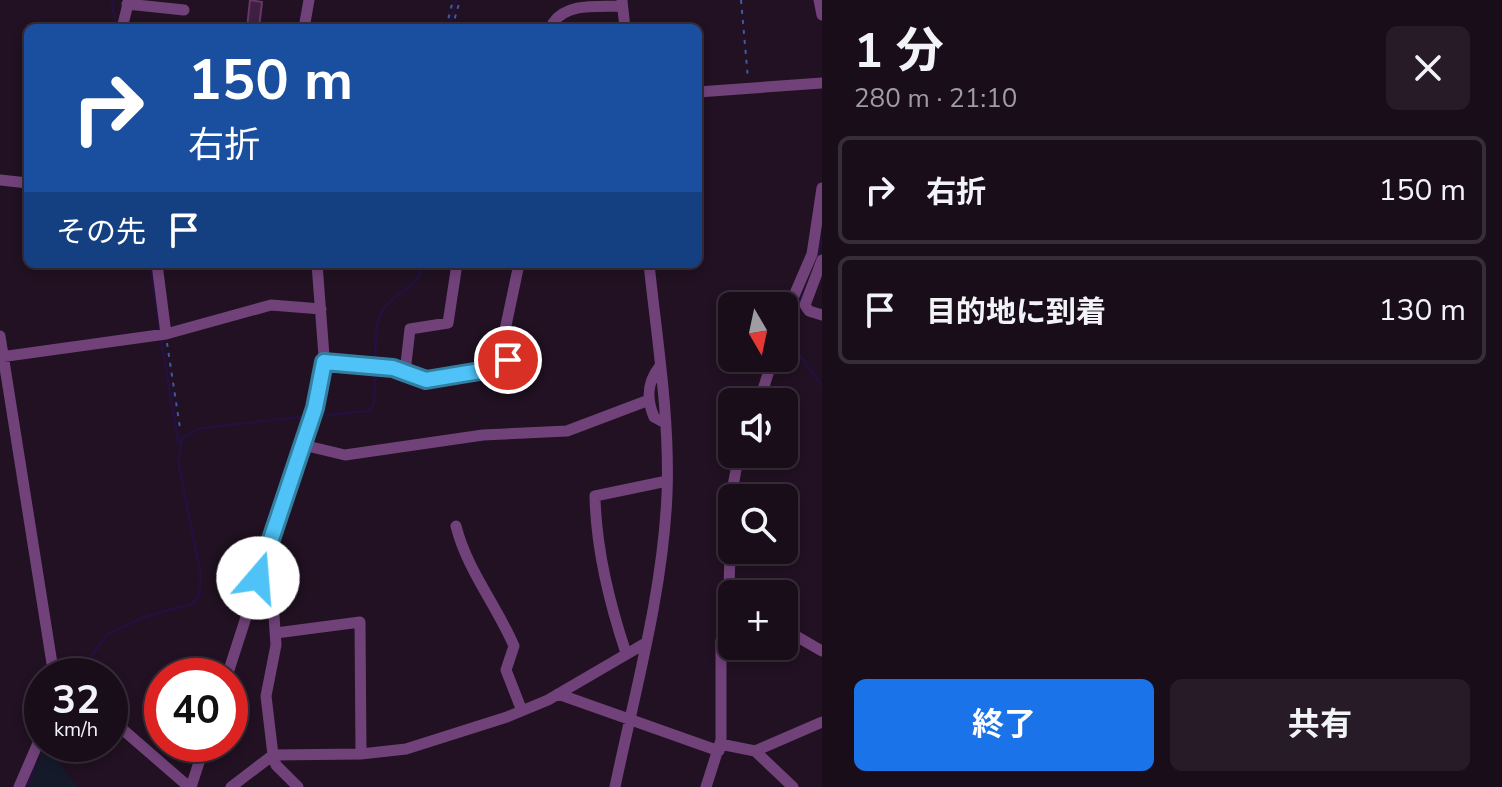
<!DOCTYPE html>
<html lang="ja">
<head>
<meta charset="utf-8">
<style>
	:root { --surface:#190d1a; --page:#261b27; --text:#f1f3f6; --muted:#9f9ca2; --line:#372d39; --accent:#1a73e8 }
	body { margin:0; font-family:"Nunito Sans","Noto Sans JP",sans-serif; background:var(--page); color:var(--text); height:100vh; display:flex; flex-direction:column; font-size:30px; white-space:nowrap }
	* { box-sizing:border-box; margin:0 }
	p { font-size:26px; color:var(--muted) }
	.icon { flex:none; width:44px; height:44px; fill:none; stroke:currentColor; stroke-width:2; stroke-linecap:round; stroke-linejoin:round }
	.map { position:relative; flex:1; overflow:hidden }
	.sheet { display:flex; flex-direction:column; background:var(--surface); width:680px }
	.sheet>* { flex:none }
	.banner { position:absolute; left:24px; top:24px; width:678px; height:244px; border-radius:12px; box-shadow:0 4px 12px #0003,0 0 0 2px var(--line); background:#1a4fa0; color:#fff; overflow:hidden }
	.needle { width:52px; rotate:171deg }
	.fabs { position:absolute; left:718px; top:292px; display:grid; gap:16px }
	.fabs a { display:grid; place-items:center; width:80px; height:80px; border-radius:12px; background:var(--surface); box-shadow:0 4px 12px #0003,0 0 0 2px var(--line); font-size:40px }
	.speed { position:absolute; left:24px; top:658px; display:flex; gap:16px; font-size:40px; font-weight:700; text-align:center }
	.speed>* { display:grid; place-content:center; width:104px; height:104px; border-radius:50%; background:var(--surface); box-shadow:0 4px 12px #0003,0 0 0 2px var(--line); line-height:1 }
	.speed small { font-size:20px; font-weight:400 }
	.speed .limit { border:12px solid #d22; background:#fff; color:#111 }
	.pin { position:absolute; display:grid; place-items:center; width:68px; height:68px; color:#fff; margin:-34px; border:4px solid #fff; border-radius:50%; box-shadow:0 2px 8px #0007 }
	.me { position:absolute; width:88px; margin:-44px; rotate:18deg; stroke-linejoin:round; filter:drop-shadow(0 0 6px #0008) }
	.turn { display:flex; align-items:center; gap:28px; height:168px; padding:0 32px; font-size:36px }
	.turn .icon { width:104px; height:104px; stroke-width:2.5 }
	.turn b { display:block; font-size:56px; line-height:68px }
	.then { display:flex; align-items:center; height:76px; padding:0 32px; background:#0003; gap:16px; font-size:30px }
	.round { display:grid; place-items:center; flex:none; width:84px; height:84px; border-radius:12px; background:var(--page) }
	.overview { display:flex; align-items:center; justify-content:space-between; height:136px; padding:0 32px }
	h1 { font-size:48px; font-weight:700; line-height:60px }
	.cta { display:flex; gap:16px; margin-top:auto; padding:16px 32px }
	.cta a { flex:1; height:92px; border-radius:12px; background:var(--accent); color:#fff; font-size:32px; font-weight:700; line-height:92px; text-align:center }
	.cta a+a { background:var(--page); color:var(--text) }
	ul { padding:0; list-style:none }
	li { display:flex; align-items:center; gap:24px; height:108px; margin:0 16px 12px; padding:0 16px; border:4px solid var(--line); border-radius:12px }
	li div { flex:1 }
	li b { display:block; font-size:30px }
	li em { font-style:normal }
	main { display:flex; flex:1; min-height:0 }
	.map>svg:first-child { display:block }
</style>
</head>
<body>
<main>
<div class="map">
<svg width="822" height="787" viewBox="0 0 822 787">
	<rect width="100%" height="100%" fill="#211122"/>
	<path fill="#151a2b" d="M45,744H61L60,765L78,787H29Z"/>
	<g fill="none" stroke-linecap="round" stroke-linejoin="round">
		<path stroke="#23113b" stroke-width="3" d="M112,0L116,28
			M449,28L456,0
			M816,261L822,238
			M150,264L160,331
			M805,291C780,335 794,349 822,385
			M161,339L178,442
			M375,362C376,346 374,326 382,311C394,291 419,291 422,264
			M317,416L370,411L374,403L375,370
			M76,676L108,634L147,616L192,604L199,596L201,576L178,461L182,438L201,428L309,416
			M28,787L36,762"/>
	</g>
	<path fill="#402040" stroke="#683569" stroke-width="2" d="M250,0L262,2L259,28H247Z"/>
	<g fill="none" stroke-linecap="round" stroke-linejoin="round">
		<path stroke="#3f5aa5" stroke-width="2" stroke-dasharray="4 6" stroke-linecap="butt" d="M741,0L748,79
			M446,28L453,0
			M452,28L460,0
			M167,343L180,428"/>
		<path stroke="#71427a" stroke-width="11" d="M819,0L822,15
			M622,1L625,28
			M127,4L184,10
			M553,23C567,2 599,7 622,6
			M122,28L129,0
			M304,28L309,0
			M698,92L822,83
			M0,180L28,183
			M822,260L805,305L809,311L822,315
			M157,264L166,334
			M784,319L812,254L822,188
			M0,336L54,676
			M0,357L166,334L271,305L321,309
			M324,362L393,368L426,380L504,367L508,362L505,330L519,264
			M660,366C647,382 646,398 654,417L665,423
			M405,372L410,329L448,323L457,264
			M759,402L773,358
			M303,445L345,455L483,435L567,431L649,400
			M456,526C467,570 496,604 514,646L506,670L522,711
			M249,607H264L274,616L276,645L266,696L273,755L276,765L298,787
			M784,629L822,651
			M276,633L360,622L361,754
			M626,653C609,602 596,550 595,496L667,481
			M227,676L318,395L324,356L317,264
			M558,694L719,751
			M121,728L189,787
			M720,744L755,751L793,787
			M755,751L822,722
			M19,787L42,734
			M191,787L205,744
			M231,787L273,755L361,754L406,749L507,717L548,700L644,644
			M615,787C635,691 663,592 667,494C670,418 657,340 649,264
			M706,787L721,740V641L729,587L732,491L739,454"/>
	</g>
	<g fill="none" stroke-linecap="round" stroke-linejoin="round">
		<g stroke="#337fa1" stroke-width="20">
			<path id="route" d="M258,578L315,408L324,362L393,368L426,380L504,367L508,360"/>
		</g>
		<use href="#route" stroke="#4fc3f7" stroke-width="14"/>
	</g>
</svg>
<div class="fabs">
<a><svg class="needle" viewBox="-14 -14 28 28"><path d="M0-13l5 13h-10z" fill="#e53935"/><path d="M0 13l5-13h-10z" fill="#9f9ca2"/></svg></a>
<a><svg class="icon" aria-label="sound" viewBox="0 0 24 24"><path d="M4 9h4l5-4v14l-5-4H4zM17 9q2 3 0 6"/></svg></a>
<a><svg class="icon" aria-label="search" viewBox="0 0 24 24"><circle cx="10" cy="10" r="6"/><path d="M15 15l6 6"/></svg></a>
<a>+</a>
</div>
<div class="speed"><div>32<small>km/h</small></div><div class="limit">40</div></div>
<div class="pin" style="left:508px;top:360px;background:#d93025"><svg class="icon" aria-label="arrive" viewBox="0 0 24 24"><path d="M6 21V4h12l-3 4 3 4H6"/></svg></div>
<svg class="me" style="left:258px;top:578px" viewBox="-20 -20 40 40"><circle r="19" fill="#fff"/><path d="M0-13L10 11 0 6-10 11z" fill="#4fc3f7"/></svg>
<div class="banner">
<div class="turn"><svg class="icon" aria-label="right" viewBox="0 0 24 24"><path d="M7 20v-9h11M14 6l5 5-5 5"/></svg><div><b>150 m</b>右折</div></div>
<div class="then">その先<svg class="icon" aria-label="arrive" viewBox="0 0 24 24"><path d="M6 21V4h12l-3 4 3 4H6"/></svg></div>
</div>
</div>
<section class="sheet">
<div class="overview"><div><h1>1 分</h1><p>280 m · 21:10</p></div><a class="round"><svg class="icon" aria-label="close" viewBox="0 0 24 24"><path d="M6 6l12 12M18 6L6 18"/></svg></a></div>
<ul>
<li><svg class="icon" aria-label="right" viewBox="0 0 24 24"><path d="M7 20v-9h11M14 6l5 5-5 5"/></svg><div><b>右折</b></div><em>150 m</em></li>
<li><svg class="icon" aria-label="arrive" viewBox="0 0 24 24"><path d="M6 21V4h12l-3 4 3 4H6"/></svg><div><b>目的地に到着</b></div><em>130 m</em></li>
</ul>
<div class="cta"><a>終了</a><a>共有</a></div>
</section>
</main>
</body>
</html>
